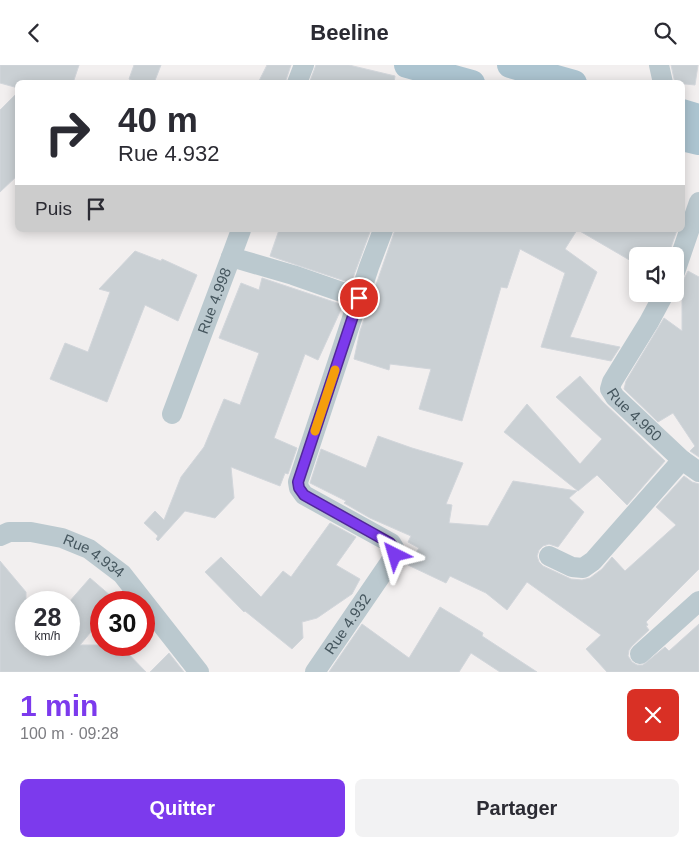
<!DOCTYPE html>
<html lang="fr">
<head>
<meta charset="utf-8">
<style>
	:root { --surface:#fff; --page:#f2f2f3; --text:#2b2b33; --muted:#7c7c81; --accent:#7c3aed }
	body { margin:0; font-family:Arial,sans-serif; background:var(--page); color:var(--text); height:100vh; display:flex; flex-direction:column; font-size:19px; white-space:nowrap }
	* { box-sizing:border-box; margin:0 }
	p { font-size:16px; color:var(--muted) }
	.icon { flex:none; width:28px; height:28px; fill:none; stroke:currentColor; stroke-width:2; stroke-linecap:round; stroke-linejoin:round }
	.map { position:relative; height:607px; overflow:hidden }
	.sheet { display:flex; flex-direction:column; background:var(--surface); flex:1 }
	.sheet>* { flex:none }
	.hud { position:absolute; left:15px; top:15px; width:670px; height:152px; border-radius:8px; box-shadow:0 2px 12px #0003; background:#fff; color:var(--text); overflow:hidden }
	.controls { position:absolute; left:629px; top:182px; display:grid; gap:10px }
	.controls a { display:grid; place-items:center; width:55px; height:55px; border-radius:8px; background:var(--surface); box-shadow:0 2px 12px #0003; font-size:25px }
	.speed { position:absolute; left:15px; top:526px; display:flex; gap:10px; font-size:25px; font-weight:700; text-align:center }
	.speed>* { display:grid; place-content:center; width:65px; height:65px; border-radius:50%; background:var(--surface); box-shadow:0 2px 12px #0003; line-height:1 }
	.speed small { font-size:12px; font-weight:400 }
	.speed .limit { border:8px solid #d22; background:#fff; color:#111 }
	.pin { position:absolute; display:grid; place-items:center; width:42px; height:42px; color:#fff; margin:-21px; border:2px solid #fff; border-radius:50%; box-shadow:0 1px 5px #0007 }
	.me { position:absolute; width:55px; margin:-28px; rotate:320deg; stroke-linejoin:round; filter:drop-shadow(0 0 4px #0008) }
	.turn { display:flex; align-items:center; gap:18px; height:105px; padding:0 20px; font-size:22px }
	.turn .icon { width:65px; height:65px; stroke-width:2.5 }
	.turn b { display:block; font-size:35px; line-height:42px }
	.then { display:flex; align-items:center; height:48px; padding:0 20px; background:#0003; gap:10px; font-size:19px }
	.round { display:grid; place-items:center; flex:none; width:52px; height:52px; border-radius:8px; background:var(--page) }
	.head { display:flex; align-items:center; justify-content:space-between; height:85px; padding:0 20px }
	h1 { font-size:30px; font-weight:800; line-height:38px; color:var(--accent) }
	.cta { display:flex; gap:10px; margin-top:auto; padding:10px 20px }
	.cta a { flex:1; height:58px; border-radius:8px; background:var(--accent); color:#fff; font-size:20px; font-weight:800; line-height:58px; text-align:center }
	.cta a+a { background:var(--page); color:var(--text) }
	header { display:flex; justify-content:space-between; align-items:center; height:65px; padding:0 20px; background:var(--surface); font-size:22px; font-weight:800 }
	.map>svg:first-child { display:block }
</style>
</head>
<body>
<header><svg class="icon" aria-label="back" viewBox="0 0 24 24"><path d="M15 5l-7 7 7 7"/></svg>Beeline<svg class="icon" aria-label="search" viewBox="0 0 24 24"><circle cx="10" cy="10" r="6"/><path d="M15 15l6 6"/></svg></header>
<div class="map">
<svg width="699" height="607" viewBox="0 0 699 607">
	<rect width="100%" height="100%" fill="#f2efef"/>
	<path fill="#cad0d4" stroke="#d2d6db" d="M0,0H79L73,18H18V23L0,18Z
		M134,0H161L154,18H138L129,14Z
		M267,0H291L285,18H258Z
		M316,0H349L395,11L394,18H315L310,16Z
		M671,0H698L695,20L675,18Z
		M18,27V110L0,127V45Z
		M279,165H364L370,167L351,218L270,191Z
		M395,165H577L565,184L597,207L570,272L620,282L611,296L541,282L565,208L520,184L507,223L501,222L462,356L419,344L431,304L390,299L389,305L354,294L360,266Z
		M578,165H677L668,191H638V200Z
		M135,186L161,196L162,194L197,210L178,256L145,240L107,337L50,314L65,278L88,287L110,227L99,224Z
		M688,206L699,212V392L690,386L695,381L673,348L658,357L624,324L626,316L664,253L682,266V227L675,222V219L683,216Z
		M262,213L343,240L318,295L305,289L274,373L297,383L288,409L285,408L280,421L231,402L234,433L215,453L185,446L158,476L156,474L158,471L144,458L155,446L164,455L181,412L204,382L224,334L240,340L259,288L219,273L241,218L259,225Z
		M580,311L603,337L665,396L627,440L597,410L578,426L504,367L527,339L580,399L602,374L556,332Z
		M378,371L412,383L463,398L446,439L452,440L449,458L488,461L513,416L577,426L569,433L584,447L558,482L549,479L543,481L539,485L537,491L539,497L543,501L571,514L582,515L590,513L602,504L612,492L625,506L676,460L656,442L684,411L692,417L699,419V504L646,557L648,560L646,561L649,565L632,581L629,585L628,591L632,597L637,600H643L665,582L669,586L699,559V607H607L586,584L601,570L527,517L507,545L486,528L450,511L446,518L408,500L419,483L408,477L411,471L370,453L344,438L346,436L310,418L321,384L366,403Z
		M330,458L356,472L336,500L360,514L352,529L317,553L302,557L303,573L292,584L245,546L244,547L205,507L221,492L261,532L283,506L291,512Z
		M0,496L26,527V580H69V537L90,513L119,538H101V555L80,580H120L146,607H0Z
		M440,542L483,568L482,571L537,607H500L471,588L459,607H329L362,559L409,593Z
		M169,588L184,607H150Z"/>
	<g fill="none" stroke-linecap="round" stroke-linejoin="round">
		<g stroke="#bbc9cf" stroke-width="20">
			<path d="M659,0L663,18"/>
			<path d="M297,18L304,0"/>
			<path d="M231,192L241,165"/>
			<path d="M675,207L699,137"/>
			<path id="s1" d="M664,229L649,257L612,317L610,324L615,332L682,395L699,407"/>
			<path id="s2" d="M172,349L231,192L293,210L359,233"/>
			<path id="s3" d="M0,471L9,467H31L62,473L89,484L122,509L199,607"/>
			<path d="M549,491L572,502L583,503L593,496L682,395"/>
			<path d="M640,589L699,536"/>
			<path id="s4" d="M315,607L395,490L394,483L391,478L304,430L299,423L298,417L369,202L383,165"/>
		</g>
		<path stroke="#acc4d0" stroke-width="26" d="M407,0L472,18
			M510,0L574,18
			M682,47L699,52
			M682,73L699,77"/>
	</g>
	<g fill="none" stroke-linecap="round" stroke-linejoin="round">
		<g stroke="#51269a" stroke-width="12">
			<path id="route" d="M359,233L298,417L299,423L304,430L390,478L394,483L395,490"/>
		</g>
		<use href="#route" stroke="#7c3aed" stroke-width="9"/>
		<path stroke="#f59e0b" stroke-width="9" d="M315,366L335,305"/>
	</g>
	<g text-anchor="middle" stroke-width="5" stroke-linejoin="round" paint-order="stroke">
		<g font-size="15" fill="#45565e" stroke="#fff">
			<text dy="5" stroke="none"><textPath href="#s2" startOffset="121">Rue 4.998</textPath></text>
			<text dy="5" stroke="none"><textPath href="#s1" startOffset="145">Rue 4.960</textPath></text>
			<text dy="5" stroke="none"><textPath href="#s3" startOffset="100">Rue 4.934</textPath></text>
			<text dy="5" stroke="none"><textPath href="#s4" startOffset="58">Rue 4.932</textPath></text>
		</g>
	</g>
</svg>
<div class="controls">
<a><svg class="icon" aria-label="sound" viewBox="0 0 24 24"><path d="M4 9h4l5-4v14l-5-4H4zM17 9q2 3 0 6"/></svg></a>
</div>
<div class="speed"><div>28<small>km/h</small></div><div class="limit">30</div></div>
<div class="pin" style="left:359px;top:233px;background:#d93025"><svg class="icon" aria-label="arrive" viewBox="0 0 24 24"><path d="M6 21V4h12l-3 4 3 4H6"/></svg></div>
<svg class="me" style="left:395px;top:490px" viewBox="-20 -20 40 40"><path d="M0-17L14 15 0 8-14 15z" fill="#7c3aed" stroke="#fff" stroke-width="4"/></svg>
<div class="hud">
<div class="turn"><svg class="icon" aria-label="right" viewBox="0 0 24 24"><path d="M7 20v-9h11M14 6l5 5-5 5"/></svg><div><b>40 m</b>Rue 4.932</div></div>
<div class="then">Puis<svg class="icon" aria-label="arrive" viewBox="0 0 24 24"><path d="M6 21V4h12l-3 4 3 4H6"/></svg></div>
</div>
</div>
<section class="sheet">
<div class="head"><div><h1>1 min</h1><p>100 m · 09:28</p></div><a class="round" style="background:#d93025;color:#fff"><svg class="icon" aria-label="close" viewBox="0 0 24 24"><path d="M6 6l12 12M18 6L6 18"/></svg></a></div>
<div class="cta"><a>Quitter</a><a>Partager</a></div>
</section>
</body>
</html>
